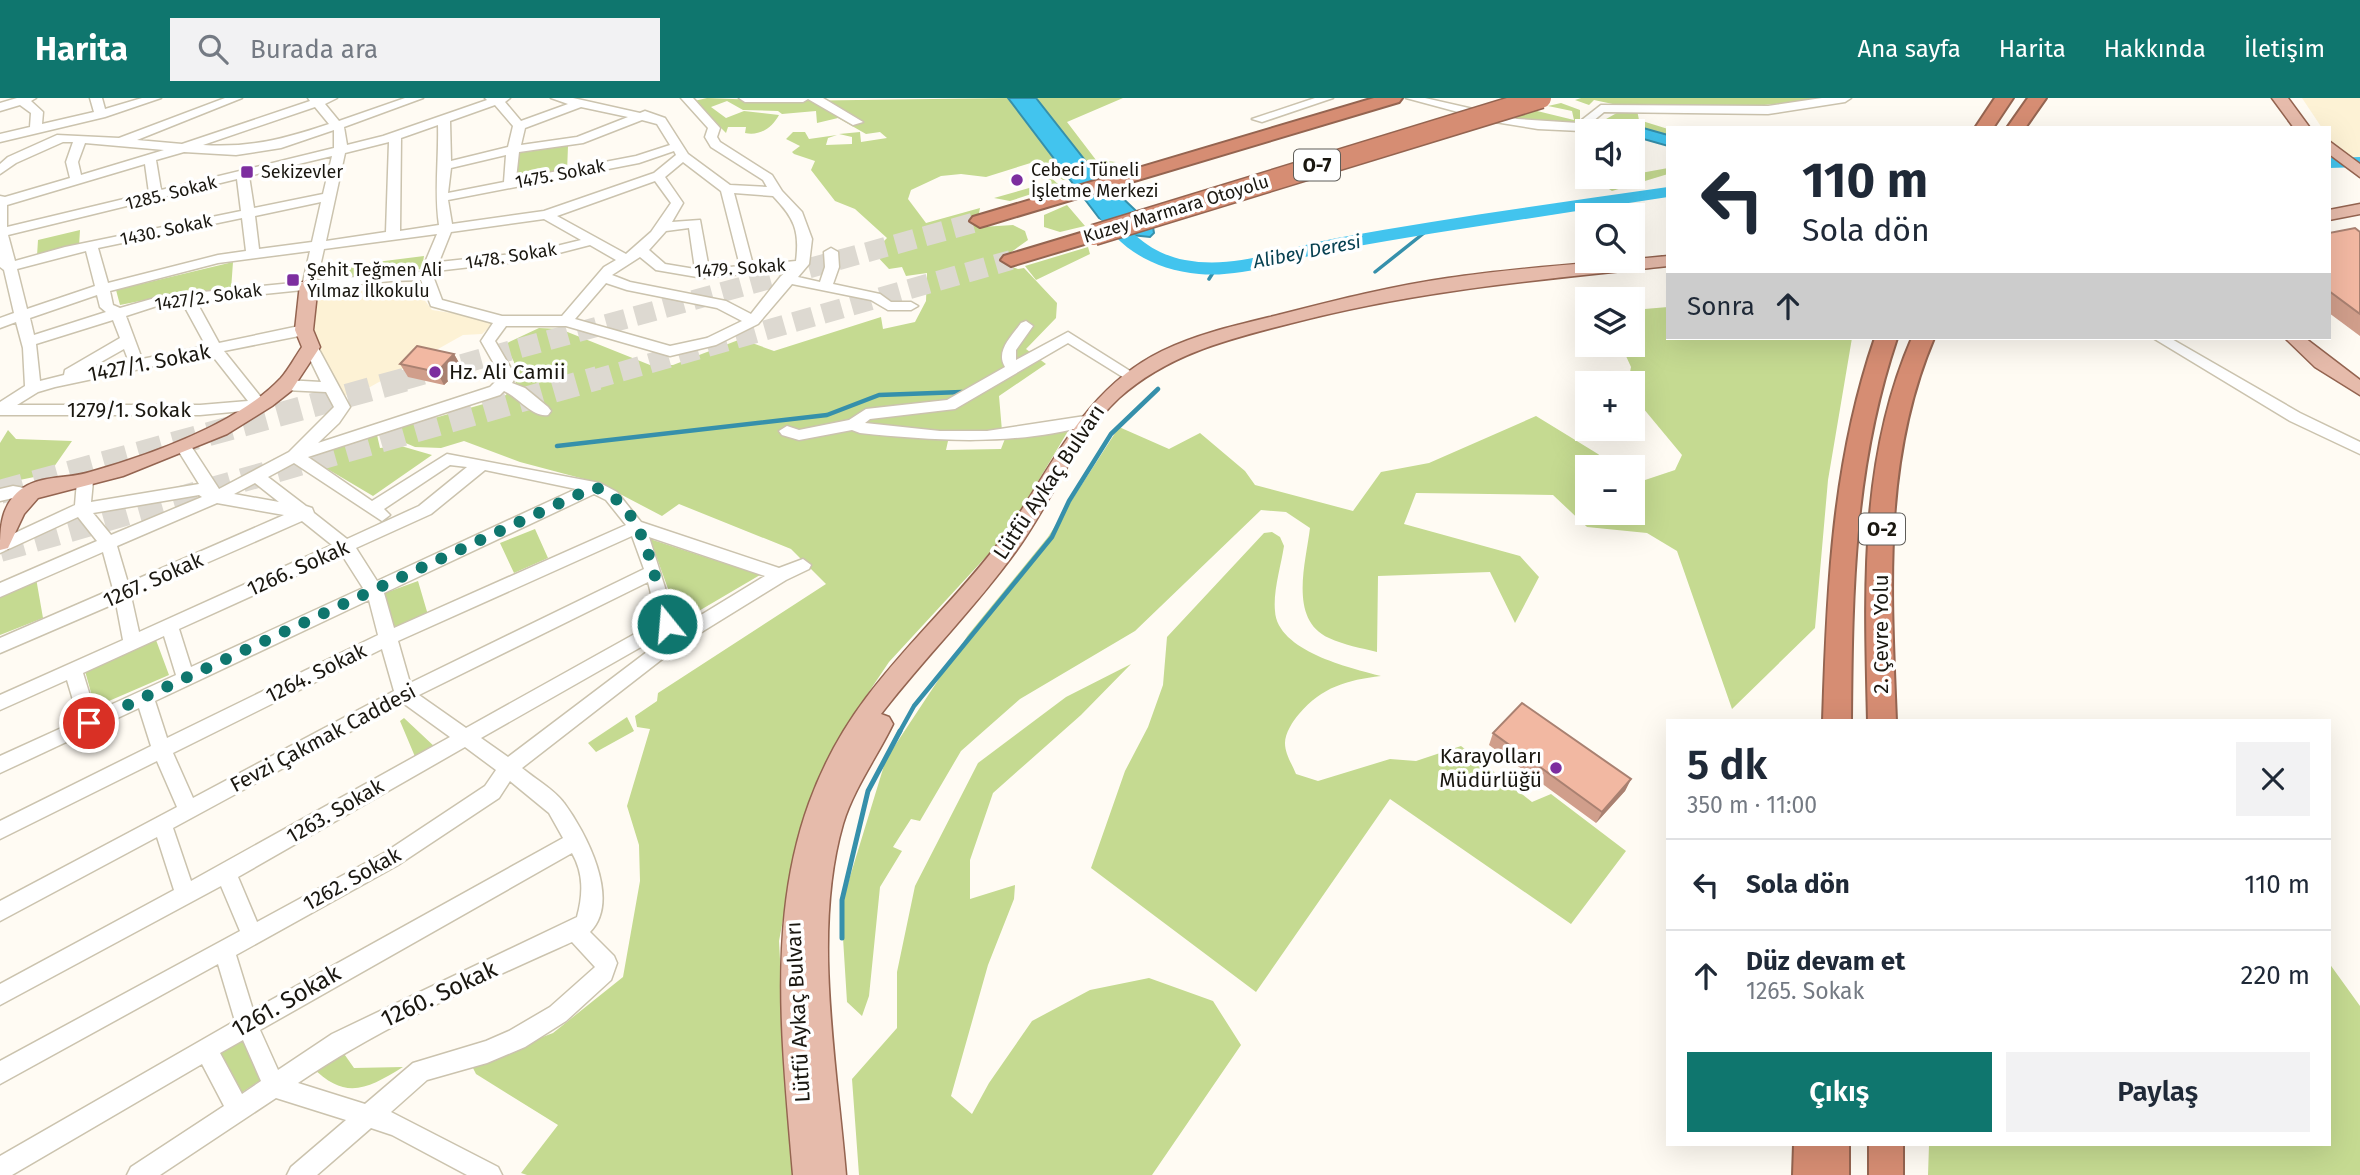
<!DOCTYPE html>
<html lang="tr">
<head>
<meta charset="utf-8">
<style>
	:root { --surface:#fff; --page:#f2f2f3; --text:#1f2937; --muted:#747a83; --line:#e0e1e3; --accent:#0f766e }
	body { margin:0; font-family:"Fira Sans",sans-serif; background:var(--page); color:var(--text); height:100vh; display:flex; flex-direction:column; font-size:26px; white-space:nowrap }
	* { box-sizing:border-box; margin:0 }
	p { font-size:23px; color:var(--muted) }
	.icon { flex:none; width:38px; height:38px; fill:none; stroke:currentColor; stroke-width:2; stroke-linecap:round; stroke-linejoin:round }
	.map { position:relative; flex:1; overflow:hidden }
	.details { position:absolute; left:1666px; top:621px; width:665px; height:427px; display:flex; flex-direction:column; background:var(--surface); border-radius:0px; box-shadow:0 7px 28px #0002 }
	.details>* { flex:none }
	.banner { position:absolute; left:1666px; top:28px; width:665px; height:214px; border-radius:0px; box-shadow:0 7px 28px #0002; background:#fff; color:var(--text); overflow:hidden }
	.buttons { position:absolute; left:1575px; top:21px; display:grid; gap:14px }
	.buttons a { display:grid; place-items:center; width:70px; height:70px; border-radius:0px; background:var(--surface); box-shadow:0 7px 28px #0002; font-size:35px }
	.pin { position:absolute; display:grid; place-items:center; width:60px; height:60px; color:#fff; margin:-30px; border:4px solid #fff; border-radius:50%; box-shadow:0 2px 7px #0007 }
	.me { position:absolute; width:77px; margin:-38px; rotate:343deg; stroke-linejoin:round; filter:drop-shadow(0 0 5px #0008) }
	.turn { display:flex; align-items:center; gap:24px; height:147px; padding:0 21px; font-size:32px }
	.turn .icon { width:91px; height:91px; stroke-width:2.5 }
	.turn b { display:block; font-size:49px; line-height:60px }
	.then { display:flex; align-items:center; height:66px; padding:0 21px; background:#0003; gap:14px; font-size:26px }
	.round { display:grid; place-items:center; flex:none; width:74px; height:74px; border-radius:0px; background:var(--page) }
	.summary { display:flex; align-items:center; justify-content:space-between; height:119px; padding:0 21px }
	h1 { font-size:42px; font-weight:600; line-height:52px }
	.button { display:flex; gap:14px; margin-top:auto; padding:14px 21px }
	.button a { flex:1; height:80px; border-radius:0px; background:var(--accent); color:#fff; font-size:28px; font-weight:600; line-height:80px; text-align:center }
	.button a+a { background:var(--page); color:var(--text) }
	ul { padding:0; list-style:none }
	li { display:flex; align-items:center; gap:21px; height:91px; padding:0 21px; border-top:2px solid var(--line) }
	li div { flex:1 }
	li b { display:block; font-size:26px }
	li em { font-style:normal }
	header { display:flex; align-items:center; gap:42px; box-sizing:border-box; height:98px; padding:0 35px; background:var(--accent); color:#fff }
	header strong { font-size:33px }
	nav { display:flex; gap:38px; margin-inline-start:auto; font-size:24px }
	.search { width:490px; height:63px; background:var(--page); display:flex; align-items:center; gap:18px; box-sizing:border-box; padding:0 24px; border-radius:0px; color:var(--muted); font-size:26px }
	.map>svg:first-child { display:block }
</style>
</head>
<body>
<header>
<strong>Harita</strong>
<div class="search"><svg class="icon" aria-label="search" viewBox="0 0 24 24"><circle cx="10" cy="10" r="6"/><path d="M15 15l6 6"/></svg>Burada ara</div>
<nav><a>Ana sayfa</a><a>Harita</a><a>Hakkında</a><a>İletişim</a></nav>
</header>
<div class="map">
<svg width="2360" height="1077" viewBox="0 0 2360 1077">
	<rect width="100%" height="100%" fill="#fffbf3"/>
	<path fill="#fdf2d5" d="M2302,0H2360V68L2330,42L2329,30H2322Z
		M408,190L420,196L432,212L497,222L482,236L463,237L354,298L344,297L315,243L310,214L313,196Z"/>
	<path fill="#c5da91" d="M707,0L783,3L1008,0L1070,80L1063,82L1037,63L986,79L961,76L941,78L911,92L908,101L926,125L980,110L977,125L982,129L1013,127L1025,133L1028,142L1007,157V167L1018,171L1024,170L1057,205L1056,220L1026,251L1046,266L999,298L1002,333L950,334L946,352L1001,351L1006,338L1071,328L1006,437L889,564L854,616L823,670L795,758L779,843L792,1077H527L521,1075L558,1027L476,976L473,970L480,963L553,935L623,879L640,783L639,747L627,708L650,631L637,629L635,618L657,603L658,595L826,486L791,451L679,406L662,418L599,385L520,364L464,343L441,350L415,349L382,335L501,301L516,288L514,264L505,246L539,230L560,231L650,267H673L741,241L774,253L881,219L883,231L915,224L926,203L927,175L906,178L902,169L889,171L873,154L887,140L855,111L835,103L811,72L815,63L794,56L792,54L800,48L786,41L793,34H805L809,41L837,37L828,40L826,47L852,46V39L839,36L860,34L861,44L887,40L880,34L866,36L838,20L817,25L816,13L782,16L778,13L743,12L727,3L711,9L726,20L744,13L779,17C772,30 760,38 745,35L746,29H728L726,35L694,3Z
		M1036,0H1123L1067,24L1096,62L1116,64L1092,71Z
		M1581,0H1837L1733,10L1622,8L1594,2L1589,7L1575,2Z
		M1561,5L1580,12V23L1566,25L1507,20L1533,12L1574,22L1572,13L1548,8Z
		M1622,12H1637L1639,22L1668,31V37L1622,24L1612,33H1615H1596L1592,29Z
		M568,48L567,74L516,82L518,55Z
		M1037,67L1059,87L1010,103L994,100L1050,84Z
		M1668,70V76L1612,93L1597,83Z
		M1067,107L1085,128L1060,134L1044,129V117Z
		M80,132L79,148L37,158L38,142Z
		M1088,149L1090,156L1036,182L1025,168Z
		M424,158L422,171L317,184L321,171Z
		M233,164L231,192L170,197L120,207L116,192Z
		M1668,209V240H1852L1828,382L1815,530L1732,611L1677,453L1647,435L1587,429L1553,397L1416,395L1404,426L1520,458L1539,479L1515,525L1490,474L1378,478L1377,554C1361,550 1344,547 1329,540C1288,522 1306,464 1310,430L1286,414L1261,412L1135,533L1020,601L961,653L920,723L911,721L893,749L902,753L880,789L869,898L862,918L847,904L841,808L886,661L968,537L1048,439L1119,329L1169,351L1200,335L1245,373L1255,387L1353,413L1381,374L1429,365L1536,318L1598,356L1613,369H1587V415H1633V386L1675,372L1682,357L1633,298V285H1628L1631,269L1621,247H1633V212Z
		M8,332L16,341L72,343L49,376L0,386V345Z
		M377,337L380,350L401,348L432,357L373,398L319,366L317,356Z
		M535,431L548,460L514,475L500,445Z
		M1272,434L1280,439L1284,448C1281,468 1273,493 1275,513C1277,553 1350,570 1381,578C1347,582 1322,589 1299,616C1293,623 1285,635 1285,645C1285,656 1292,666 1296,676L1318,683L1390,661L1416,663L1461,648L1532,704L1551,696L1626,753L1571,826L1390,701L1256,894L1091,770L1125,673L1148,629L1163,587L1167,539L1264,435Z
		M650,441L760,477L680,524Z
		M36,480L43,520L0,537V496Z
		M418,483L428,517L394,529L385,495Z
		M156,542L169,577L95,609L85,573Z
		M1131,566L1081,617L993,695L970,762V801L1015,787L1014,801L988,867L951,998L972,1016L989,985L1032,923L1090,892L1149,880L1213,903L1241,947L1152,1077H859L852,981L897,930V874L915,788L978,665L1066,599Z
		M627,619L634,633L596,654L588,645Z
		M404,620L436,650L416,661L400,623Z
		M2329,865L2360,908V1077H1928L1929,1047L2329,1046Z
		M239,935L264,980L238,997L214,952Z
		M340,950L354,970L403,969C367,991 346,1003 312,969Z"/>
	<path fill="#42c4ee" stroke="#3690ab" stroke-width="2" d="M1008,0H1036L1092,71L1153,129L1154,135L1150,139L1131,137L1099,120Z
		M1622,24L1668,37V48L1633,38V33H1615L1608,29L1610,26Z"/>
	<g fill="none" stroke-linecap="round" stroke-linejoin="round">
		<path stroke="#3690ab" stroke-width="3.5" d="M1375,174L1429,131
			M1209,181L1216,170"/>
		<path stroke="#3690ab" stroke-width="4.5" d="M557,348L827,317L879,297L962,294
			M899,635L914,608L1052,439L1069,403L1111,336L1158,291"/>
		<path stroke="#3690ab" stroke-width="5" d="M842,840V802L868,693L900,633"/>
		<path fill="#42c4ee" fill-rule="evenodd" d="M2360,59V69L2329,70V60Z
			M1668,89V99C1559,116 1449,132 1341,151C1294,159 1248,180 1199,176C1154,172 1118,151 1095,112L1098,108H1110C1129,135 1152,156 1185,162C1237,172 1287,149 1337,140C1447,120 1557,105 1668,89Z"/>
		<path stroke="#ddd9d1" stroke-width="20" stroke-dasharray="20 10" stroke-linecap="butt" d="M404,282L980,123
			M592,282L1011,162"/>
		<path stroke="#ddd9d1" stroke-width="24" stroke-dasharray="24 12" stroke-linecap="butt" d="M0,394L411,280
			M0,452L598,280"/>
		<g stroke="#cbc3ae" stroke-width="3">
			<path id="minor" d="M17,0H36L31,3L43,14L42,26L94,14L90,0H102L105,11L142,0H161L105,19L0,44V36L30,29L31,15L20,7L0,13V5Z
				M225,0H242L137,42L182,46L310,3L308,0H337L325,6L339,23L405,0H423L344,29L347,47L383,38L487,2L485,0H510L505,4L521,23L568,6L551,0H573L640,15L645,13L665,20L688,56L730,87L767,89L763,82L711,49L705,39L708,30L681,0H693L720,30L717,39L720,44L772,77L782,93L802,114L812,141L809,166L798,179L820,184L825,169L824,154L831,150L838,154L839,169L833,186L880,196L891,204H911L918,208L911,212H888L871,202L792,186L758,226L716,247L670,258L566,228H506L495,243L516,279L512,285L525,290L548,309L551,313L548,317C533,320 518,299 504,293L500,297L308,359L372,403L447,356L600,385L617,394L641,424L779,470L803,461L811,467L809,471L786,482L679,548L522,670C535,681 554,691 564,705C585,733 622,802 590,834L614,858L617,865L611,882L566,923L525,949L487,965L427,982L391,1014L498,1069L502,1077H467L392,1037L371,1030L317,1077H287L291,1069L346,1022L276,1000L160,1077H127L131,1069L224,1008L202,966L12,1077H0V1058L235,923L218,866L0,986V963L240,833L221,788L0,907V886L174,792L157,739L0,823V803L177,709L157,663L0,741V723L151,648L139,610L0,675V658L79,622L67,582L0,612V597L123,542L116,505L0,555V540L113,491L103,454L0,499V485L97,443L78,419L0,455V442L75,407L77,383L85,377L93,383L91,404L199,386L176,349L179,345H189L219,391L289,354L334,309L326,294L285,292L278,287L285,282L321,284L304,249L306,246H316L350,309L339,325L318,345L490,289L501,278L481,243L493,225L431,208L421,182L391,183L196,203L219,245L304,227L311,232L304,237L224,253L264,303L267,307L264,311L200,317H0V304L25,288L23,250L16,224L0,230V220L14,215L4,172L0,169V98L5,99L70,80L66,64L73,44H63L16,65L0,76V66L8,59L57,37L119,40ZM495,7L513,28L508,49L451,63L450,23ZM315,9L329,26C284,41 250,50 203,47ZM581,9L628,19L577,39L521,47L525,30ZM642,22L657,26L670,47L636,58L516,81L519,54L583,45ZM438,27C439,61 434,94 439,127L400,133L401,40ZM334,32V50L161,92L156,62L184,54L236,57L281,50ZM389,44L386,134L326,143L345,55ZM85,45L164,52L81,77L78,64ZM674,53L676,57L654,75L544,113L452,126L448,102L639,65ZM506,57L504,84L448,95L451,70ZM332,58L323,96L254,110L249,78ZM683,64L721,93L740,168L709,171L700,122L672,124L683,105L665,79ZM145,66L149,95L7,129V107ZM237,81L241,113L65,149L15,163L8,137ZM655,83L671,105L651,134L626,156L557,118ZM734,95L773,98C794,120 800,132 796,163L753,167ZM321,104L312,144L259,151L255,118ZM242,120L246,153L218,157L108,185L98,150ZM544,121L581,142L532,154L439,164L451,134ZM689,130L695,171L665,166L649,152L666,133ZM437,136L421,174L317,182L324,151ZM590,147L616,162L604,169L562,218H502L442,202L433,178L436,173L532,162ZM86,153L95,188L27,211L17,171ZM310,153L303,184L162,198L120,210L113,207L110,193L218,165ZM640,159L656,172L703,180L790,171L781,178L751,216L726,203L630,184L612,177ZM606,185L627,192L717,210L742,223L707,240L670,248L575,221ZM97,197L100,209L106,214L34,237L30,220ZM182,204L206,248L142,261L126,218L163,206ZM113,222L120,240L65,272L64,277L40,283L36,246ZM124,251L129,264L85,273ZM211,256L248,303L200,307H17L38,294L55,289ZM294,365L382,423L390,417L384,411L450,367L467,369L419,408L347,441L314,415L312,410L306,408L268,379ZM485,372L576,391L377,483L356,450L431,416ZM255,385L279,404L234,396ZM594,396L606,402L626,427L394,530L384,495ZM199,397L202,399L111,437L93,415ZM217,405L284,417L128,485L117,448ZM302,423L332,447L139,534L131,498ZM632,438L644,471L410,585L398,543ZM649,439L765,478L678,531ZM342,457L363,490L191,569L179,531ZM648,484L658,523L466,630L419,597ZM369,502L378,537L167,640L155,603ZM662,537L664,541L508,659L481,640ZM164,538L176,577L95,614L83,575ZM382,551L394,593L193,700L173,655ZM403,605L450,639L191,783L173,730ZM465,649L496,672L485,688L384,755L257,824L238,779ZM510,683L549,715L563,740L253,912L236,857L398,767L499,700ZM572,755C584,776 583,797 577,819L332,936L278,972L260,932ZM572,844L595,869L550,909L509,933L486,943L413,965L365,1006L298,985C384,927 478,886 572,844ZM243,942L261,983L242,996L220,955Z
				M739,0H823L863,24L853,27L808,1L803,4H745Z
				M1315,0H1333L1262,24L1252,21Z
				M1406,0H1425L1517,21L1578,25L1601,7L1768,8L1822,0H1851L1845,4L1768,16L1604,14L1581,33L1538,31L1495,24Z
				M1026,223L1033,228L1016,252V262L1068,234L1138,278L1136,281H1126L1068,245L955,311L870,321L865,325L940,333H987L1085,318L1090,319L1093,323L1090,327C1015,348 937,343 860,335L852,332L799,342L782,337L779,333L787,328L799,332L849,322L866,311L947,302L1005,269C995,253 1012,238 1021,225Z
				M2153,240H2170L2300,315L2360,344V356L2290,323Z
				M13,388L36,392L38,396L30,402L13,400L0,403V391Z"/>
		</g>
		<g stroke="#946450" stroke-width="3">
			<path id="major" d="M2272,0H2288L2310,30H2294Z
				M2329,43L2360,66V79L2329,56Z
				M2360,106V116L2329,122V112Z
				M1668,158V168C1539,182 1417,192 1292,225C1229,241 1168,256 1119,300C1074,342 1052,404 1016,453C975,510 924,560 881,616L889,619L893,626C877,659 854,690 843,726C812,833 837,967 846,1077H793C779,908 757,745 866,600C908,544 960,497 1001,442C1052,373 1080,293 1162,253C1199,235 1241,226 1282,216C1337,202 1392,188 1448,180C1521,169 1597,165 1668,158Z
				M309,180L318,186L313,232L320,249L291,293L272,308L227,336L123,378L38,400L24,416L8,450L0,452C0,429 1,405 23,390C43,377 68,381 90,374C150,357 238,326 281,280C289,271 295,259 302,249L295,232L300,186Z
				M2285,240H2305L2360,282V297L2315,269Z"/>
		</g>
		<g stroke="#946450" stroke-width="4">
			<path id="highway" d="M1374,0H1402L1399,4L987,127L980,129L970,123L973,119Z
				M1995,0H2013L1993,30H1975Z
				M2028,0H2046L2025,30H2007Z
				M1094,131L1101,133L1104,137L1101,141L1011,168L1001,162L1004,158Z
				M1875,240H1897C1854,368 1852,490 1851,623H1823C1827,492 1832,365 1875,240Z
				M1912,240H1934C1882,362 1891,493 1896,623H1868C1865,493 1859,362 1912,240Z
				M1794,1046H1849V1077H1793Z
				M1869,1046H1903V1077H1869Z"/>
		</g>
		<use href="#minor" fill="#fff" fill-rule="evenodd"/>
		<use href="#major" fill="#e6bbab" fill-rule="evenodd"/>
		<use href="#highway" fill="#d68d73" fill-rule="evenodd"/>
		<g stroke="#946450" stroke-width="23" stroke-linecap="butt">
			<path id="highway-bridge" d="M1094,137L1541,0"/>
		</g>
		<use href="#highway-bridge" stroke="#d68d73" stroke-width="20"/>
	</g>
	<path fill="#d09e8b" d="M2360,134V238L2329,215V135Z
		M454,256L462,270L444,287L408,279L400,266Z
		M1493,635L1631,681L1625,693L1596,725L1489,647Z"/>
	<path fill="#a98171" d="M454,256L462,270L444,287L437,274Z
		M1631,681L1625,693L1596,725L1602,714Z"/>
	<path fill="#f2b8a2" stroke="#a98171" stroke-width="2" d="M2355,130L2360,134V216L2329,193V135Z
		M417,248L454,256L437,274L400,266Z
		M1522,605L1631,681L1602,714L1493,635Z"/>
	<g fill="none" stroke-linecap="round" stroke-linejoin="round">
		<path stroke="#0f766e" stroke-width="12" stroke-dasharray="0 21.6" d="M89,625L594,389C646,405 654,481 667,526"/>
	</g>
	<g fill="#7d2e9f" stroke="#fff" stroke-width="2.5">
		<rect x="240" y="67" width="14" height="14" rx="3.5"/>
		<circle cx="1017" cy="82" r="7"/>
		<rect x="286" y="175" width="14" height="14" rx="3.5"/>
		<circle cx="435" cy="274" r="7"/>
		<circle cx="1556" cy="670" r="7"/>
	</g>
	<g text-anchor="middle" stroke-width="7" stroke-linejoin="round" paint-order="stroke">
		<g font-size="18" fill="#1a1710" stroke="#fff" text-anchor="start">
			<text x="1031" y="78">Cebeci Tüneli<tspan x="1031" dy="21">İşletme Merkezi</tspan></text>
			<text x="261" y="80">Sekizevler</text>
			<text x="307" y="178">Şehit Teğmen Ali<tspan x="307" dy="21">Yılmaz İlkokulu</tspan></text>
		</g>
		<g font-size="18" fill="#1a1710" stroke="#fff">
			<text transform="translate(560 76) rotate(-11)" y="6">1475. Sokak</text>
			<text transform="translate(171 95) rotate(-14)" y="6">1285. Sokak</text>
			<text transform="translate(1176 111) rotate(-17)" y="6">Kuzey Marmara Otoyolu</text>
			<text transform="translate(166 132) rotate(-12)" y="6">1430. Sokak</text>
			<text transform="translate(511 158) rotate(-9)" y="6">1478. Sokak</text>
			<text transform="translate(740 170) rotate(-4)" y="6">1479. Sokak</text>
			<text transform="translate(208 199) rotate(-8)" y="6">1427/2. Sokak</text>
		</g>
		<g fill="#fff" stroke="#5f5d58" stroke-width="2">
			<rect x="1294" y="51.5" width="46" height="31" rx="5"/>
			<rect x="1859" y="415.5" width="46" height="31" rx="5"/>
		</g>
		<g font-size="19" font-weight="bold" fill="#1a1710">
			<text x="1317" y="74">O-7</text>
			<text x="1882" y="438">O-2</text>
		</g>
		<g font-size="19" font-style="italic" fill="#074152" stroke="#fff">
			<text transform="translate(1307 153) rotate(-11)" y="7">Alibey Deresi</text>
		</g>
		<g font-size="21" fill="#1a1710" stroke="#fff">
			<text transform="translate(149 265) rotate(-11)" y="7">1427/1. Sokak</text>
			<text x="129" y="319">1279/1. Sokak</text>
			<text transform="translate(1049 384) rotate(-56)" y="7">Lütfü Aykaç Bulvarı</text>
			<text transform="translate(298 470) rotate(-24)" y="7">1266. Sokak</text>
			<text transform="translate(153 482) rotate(-24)" y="7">1267. Sokak</text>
			<text transform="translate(1881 536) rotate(-90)" y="7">2. Çevre Yolu</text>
			<text transform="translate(316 575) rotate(-26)" y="7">1264. Sokak</text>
			<text transform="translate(323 640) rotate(-28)" y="7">Fevzi Çakmak Caddesi</text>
			<text transform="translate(335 713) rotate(-30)" y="7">1263. Sokak</text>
			<text transform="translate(352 781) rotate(-29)" y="7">1262. Sokak</text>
			<text transform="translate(798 914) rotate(-93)" y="7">Lütfü Aykaç Bulvarı</text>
		</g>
		<g font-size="21" fill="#1a1710" stroke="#fff" text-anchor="start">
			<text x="449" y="281">Hz. Ali Camii</text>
			<text x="1542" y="665" text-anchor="end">Karayolları<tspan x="1542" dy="24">Müdürlüğü</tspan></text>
		</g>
		<g font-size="24" fill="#1a1710" stroke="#fff">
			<text transform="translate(439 896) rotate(-25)" y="8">1260. Sokak</text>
			<text transform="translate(286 903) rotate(-30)" y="8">1261. Sokak</text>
		</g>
	</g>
</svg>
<div class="buttons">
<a><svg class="icon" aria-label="sound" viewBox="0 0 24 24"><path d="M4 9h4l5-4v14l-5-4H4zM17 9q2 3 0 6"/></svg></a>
<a><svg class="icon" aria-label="search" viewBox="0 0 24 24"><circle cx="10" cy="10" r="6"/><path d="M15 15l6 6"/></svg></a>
<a><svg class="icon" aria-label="layers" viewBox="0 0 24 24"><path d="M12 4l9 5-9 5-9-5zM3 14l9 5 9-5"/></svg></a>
<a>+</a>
<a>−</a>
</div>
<div class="pin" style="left:89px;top:625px;background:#d93025"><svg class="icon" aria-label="arrive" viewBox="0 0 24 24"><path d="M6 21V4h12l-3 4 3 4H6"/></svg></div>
<svg class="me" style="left:667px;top:526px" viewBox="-20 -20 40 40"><circle r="17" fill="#0f766e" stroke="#fff" stroke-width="3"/><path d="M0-11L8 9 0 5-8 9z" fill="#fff"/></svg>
<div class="banner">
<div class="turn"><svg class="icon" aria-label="left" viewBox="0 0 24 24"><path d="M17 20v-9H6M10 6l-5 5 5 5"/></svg><div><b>110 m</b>Sola dön</div></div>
<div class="then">Sonra<svg class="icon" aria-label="ahead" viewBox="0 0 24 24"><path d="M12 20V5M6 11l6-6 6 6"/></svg></div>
</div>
<section class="details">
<div class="summary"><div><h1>5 dk</h1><p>350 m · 11:00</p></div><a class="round"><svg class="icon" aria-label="close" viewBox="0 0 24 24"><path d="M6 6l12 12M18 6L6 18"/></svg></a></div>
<ul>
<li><svg class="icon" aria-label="left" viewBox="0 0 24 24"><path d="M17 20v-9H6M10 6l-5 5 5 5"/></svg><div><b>Sola dön</b></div><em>110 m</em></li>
<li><svg class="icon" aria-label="ahead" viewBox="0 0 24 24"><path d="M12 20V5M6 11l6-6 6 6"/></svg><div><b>Düz devam et</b><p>1265. Sokak</p></div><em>220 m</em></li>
</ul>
<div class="button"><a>Çıkış</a><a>Paylaş</a></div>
</section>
</div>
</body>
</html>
